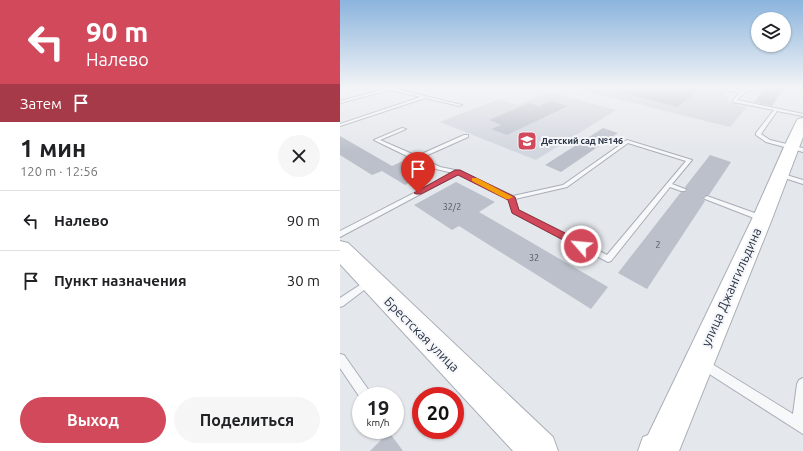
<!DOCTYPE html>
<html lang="ru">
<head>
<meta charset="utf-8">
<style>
	:root { --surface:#fff; --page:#f6f6f6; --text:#202124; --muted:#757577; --line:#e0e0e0; --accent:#d1495b }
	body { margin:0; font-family:Ubuntu,sans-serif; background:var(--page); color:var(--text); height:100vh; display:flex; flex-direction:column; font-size:15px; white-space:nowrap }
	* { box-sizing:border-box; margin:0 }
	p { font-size:13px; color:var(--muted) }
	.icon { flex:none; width:22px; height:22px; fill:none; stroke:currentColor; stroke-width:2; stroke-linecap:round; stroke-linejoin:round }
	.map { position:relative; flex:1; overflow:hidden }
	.panel { display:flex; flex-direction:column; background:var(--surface); width:340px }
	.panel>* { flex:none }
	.banner { background:#d1495b; color:#fff; overflow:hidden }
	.controls { position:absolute; left:411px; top:12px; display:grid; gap:8px }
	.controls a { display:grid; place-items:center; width:40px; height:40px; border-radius:50%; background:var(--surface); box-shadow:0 1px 3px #0004; font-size:20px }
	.speed { position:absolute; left:12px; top:387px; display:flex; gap:8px; font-size:20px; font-weight:700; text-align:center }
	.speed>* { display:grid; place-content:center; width:52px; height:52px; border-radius:50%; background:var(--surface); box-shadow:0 1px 3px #0004; line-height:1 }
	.speed small { font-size:10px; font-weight:400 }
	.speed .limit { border:6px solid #d22; background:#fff; color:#111 }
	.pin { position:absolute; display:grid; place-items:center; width:34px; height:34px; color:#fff; margin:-41px -17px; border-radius:50% 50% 50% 0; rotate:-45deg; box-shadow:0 0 4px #0007 }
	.pin .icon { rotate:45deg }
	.me { position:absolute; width:44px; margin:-22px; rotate:297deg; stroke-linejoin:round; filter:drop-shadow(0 0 3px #0008) }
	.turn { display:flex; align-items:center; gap:14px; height:84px; padding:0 20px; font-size:18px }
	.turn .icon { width:52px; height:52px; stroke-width:2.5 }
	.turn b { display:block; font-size:28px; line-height:34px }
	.then { display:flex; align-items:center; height:38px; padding:0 20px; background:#0003; gap:8px; font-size:15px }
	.round { display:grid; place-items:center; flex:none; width:42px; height:42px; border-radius:21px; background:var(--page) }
	.headline { display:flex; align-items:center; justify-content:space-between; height:68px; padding:0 20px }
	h1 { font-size:24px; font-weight:700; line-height:30px }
	.button { display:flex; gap:8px; margin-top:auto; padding:8px 20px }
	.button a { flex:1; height:46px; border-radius:24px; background:var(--accent); color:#fff; font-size:16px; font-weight:700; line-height:46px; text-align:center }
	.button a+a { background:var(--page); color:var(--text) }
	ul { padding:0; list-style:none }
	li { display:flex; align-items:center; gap:12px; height:60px; padding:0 20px; border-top:1px solid var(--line) }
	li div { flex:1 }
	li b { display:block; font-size:15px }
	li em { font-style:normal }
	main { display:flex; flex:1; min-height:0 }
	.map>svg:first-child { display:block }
</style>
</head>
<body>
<main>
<section class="panel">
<div class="banner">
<div class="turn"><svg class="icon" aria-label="left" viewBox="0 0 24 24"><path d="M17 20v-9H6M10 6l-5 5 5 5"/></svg><div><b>90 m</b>Налево</div></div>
<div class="then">Затем<svg class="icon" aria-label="arrive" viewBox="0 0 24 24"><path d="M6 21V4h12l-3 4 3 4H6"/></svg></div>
</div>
<div class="headline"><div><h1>1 мин</h1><p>120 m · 12:56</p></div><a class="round"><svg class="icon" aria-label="close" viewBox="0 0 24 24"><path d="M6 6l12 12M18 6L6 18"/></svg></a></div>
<ul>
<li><svg class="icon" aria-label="left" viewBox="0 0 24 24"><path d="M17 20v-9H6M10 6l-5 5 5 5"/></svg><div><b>Налево</b></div><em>90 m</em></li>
<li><svg class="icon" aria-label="arrive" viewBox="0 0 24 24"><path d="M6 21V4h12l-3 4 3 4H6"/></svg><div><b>Пункт назначения</b></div><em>30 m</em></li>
</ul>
<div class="button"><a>Выход</a><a>Поделиться</a></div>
</section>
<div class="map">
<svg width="463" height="451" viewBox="0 0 463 451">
	<rect width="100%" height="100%" fill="#e4e7ec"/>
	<path fill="#d2d6de" d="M232,88H384L389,102L407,107L390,127Z
		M210,92L276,110L196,160L100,122L159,99L177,105Z"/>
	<path fill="#bbc0ca" d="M278,88H362L337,107L278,92Z
		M425,88H444L432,106L414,102Z
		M211,101L228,106L167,135L151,129L161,125L149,120L189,103L199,106Z
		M263,128L278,133L221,172L205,165Z
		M0,136L52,166L63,161L86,174L65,185L42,171L32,175L0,155Z
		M370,155L391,162L369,195L363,197V199L365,201L307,289L278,273L341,192L347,191L345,187Z
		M116,182L155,202L139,212L268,287L251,309L119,226L112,230L74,205Z
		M49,432L63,451H30Z"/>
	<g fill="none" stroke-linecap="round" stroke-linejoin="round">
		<g stroke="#a9aeb7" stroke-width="2">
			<path id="lane" d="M45,88H51L122,105L120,106L85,98L0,126V124L81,97L50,90L0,103V101L46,89Z
				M388,88L402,91L406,88H419L407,90L397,100L463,114V116L437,111L421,134L430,140L463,148V152L426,142L416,135V133L434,110L393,102V100L400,93L387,90Z
				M62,128L66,129L40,140L77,156L124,135H128V137L81,158L100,167L120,171L173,196L223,185L287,140L352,160L332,184L345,189L346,190L345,191H341L330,187L271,261L268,262L173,213L169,199L118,174L0,237V231L113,173L96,169L76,160H73V159L34,140ZM288,143L346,161L267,255L178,210L175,199L227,187Z
				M440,173L463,180V184L438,176L437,175Z
				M367,196L423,216L424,218L423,220H419L365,199L364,198Z
				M29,279L32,280L33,282L32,284L3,306L0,307V298Z
				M0,354L4,355L30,392L32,396H21V399L0,368Z
				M364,359L453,414L457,384L459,380L463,378V434L360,368L359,364L360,360Z"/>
		</g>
		<g stroke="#a9aeb7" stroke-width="2">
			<path id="secondary" d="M463,118V137L432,219L339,451H298L303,437L308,435L412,219L444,147L456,122L458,119Z
				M0,241L8,243L213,437L218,451H173L0,264Z"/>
		</g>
		<use href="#lane" fill="#f7f8fa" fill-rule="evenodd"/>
		<use href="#secondary" fill="#fff" fill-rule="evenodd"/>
	</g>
	<linearGradient id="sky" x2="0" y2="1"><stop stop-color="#8bb4dd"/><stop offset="0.58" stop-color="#f3f4f6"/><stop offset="1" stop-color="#f3f4f6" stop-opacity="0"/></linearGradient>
	<rect width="463" height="151" fill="url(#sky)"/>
	<path fill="#d1495b" stroke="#882f3b" d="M115,170H120L175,197L179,210L245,243L246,246L245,248H238L172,213L168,200L118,175L81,194H76L74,193Z"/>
	<path fill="#f59e0b" d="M132,178H137L173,197L169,199H166L132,181Z"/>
	<defs>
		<g id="school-square" transform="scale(1)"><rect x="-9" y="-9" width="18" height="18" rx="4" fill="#d1495b" stroke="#f4f6f9"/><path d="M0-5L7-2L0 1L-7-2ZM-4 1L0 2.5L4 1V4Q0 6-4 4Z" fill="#fff"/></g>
	</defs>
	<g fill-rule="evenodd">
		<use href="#school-square" x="187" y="141"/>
	</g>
	<g text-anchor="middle" stroke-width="4" stroke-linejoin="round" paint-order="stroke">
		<g font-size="9" font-weight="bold" fill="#2b3445" stroke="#f4f6f9" text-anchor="start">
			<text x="201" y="144">Детский сад №146</text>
		</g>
		<g font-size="9" fill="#4f5766">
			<text x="112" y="210">32/2</text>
			<text x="318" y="248">2</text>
			<text x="194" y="261">32</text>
		</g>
		<g font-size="13" fill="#2b3445" stroke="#f4f6f9">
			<text transform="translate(391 287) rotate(-66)" y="5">улица Джангильдина</text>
			<text transform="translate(82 334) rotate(45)" y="5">Брестская улица</text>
		</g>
	</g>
</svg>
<div class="controls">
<a><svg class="icon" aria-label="layers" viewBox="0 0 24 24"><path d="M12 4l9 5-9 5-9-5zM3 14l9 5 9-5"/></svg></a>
</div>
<div class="speed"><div>19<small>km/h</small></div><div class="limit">20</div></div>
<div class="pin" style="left:78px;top:193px;background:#d93025"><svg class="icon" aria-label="arrive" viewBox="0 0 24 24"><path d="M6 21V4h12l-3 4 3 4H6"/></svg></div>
<svg class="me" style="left:241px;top:246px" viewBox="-20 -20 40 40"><circle r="17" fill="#d1495b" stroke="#fff" stroke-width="3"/><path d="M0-11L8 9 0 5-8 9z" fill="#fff"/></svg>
</div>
</main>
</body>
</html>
